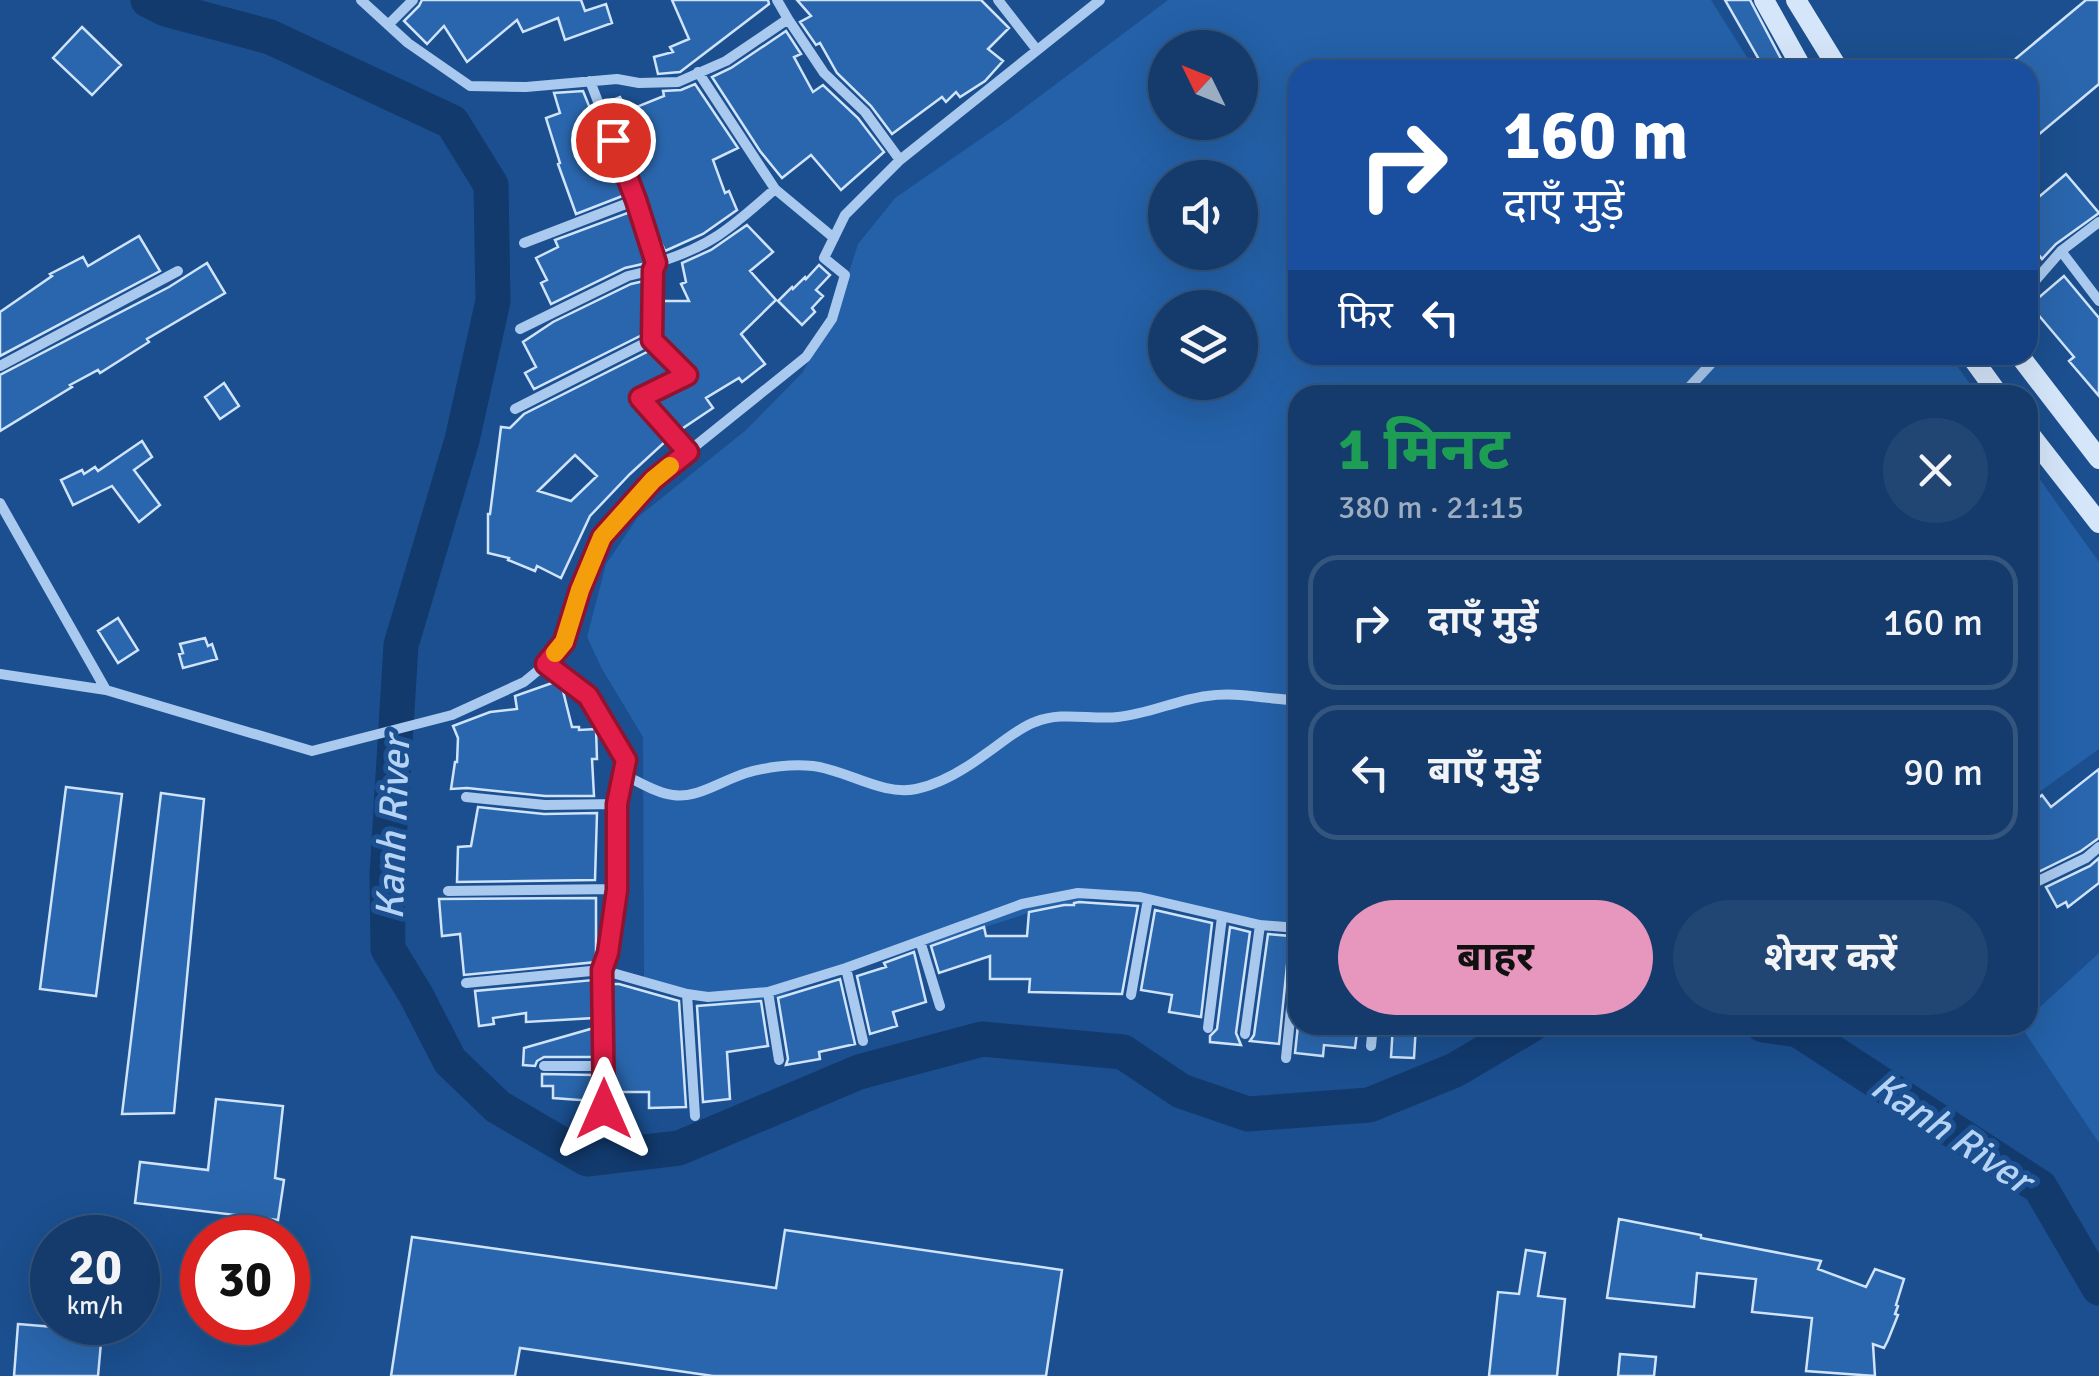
<!DOCTYPE html>
<html lang="hi">
<head>
<meta charset="utf-8">
<style>
	:root { --surface:#143b6b; --page:#214673; --text:#f1f3f6; --muted:#9dadc1; --line:#33557e; --accent:#e797bd }
	body { margin:0; font-family:Signika,"Noto Sans Devanagari",sans-serif; background:var(--page); color:var(--text); height:100vh; display:flex; flex-direction:column; font-size:38px; white-space:nowrap }
	* { box-sizing:border-box; margin:0 }
	p { font-size:32px; color:var(--muted) }
	.icon { flex:none; width:55px; height:55px; fill:none; stroke:currentColor; stroke-width:2; stroke-linecap:round; stroke-linejoin:round }
	.map { position:relative; flex:1; overflow:hidden }
	.side { position:absolute; left:1288px; top:385px; width:750px; height:650px; display:flex; flex-direction:column; background:var(--surface); border-radius:30px; box-shadow:0 10px 40px #0002,0 0 0 2px var(--line) }
	.side>* { flex:none }
	.hud { position:absolute; left:1288px; top:60px; width:750px; height:305px; border-radius:30px; box-shadow:0 10px 40px #0002,0 0 0 2px var(--line); background:#1a4fa0; color:#fff; overflow:hidden }
	.needle { width:65px; rotate:313deg }
	.tools { position:absolute; left:1148px; top:30px; display:grid; gap:20px }
	.tools a { display:grid; place-items:center; width:110px; height:110px; border-radius:50%; background:var(--surface); box-shadow:0 10px 40px #0002,0 0 0 2px var(--line); font-size:50px }
	.speed { position:absolute; left:30px; top:1215px; display:flex; gap:20px; font-size:50px; font-weight:700; text-align:center }
	.speed>* { display:grid; place-content:center; width:130px; height:130px; border-radius:50%; background:var(--surface); box-shadow:0 10px 40px #0002,0 0 0 2px var(--line); line-height:1 }
	.speed small { font-size:25px; font-weight:400 }
	.speed .limit { border:15px solid #d22; background:#fff; color:#111 }
	.pin { position:absolute; display:grid; place-items:center; width:85px; height:85px; color:#fff; margin:-42px; border:5px solid #fff; border-radius:50%; box-shadow:0 2px 10px #0007 }
	.me { position:absolute; width:110px; margin:-55px; rotate:0deg; stroke-linejoin:round; filter:drop-shadow(0 0 8px #0008) }
	.turn { display:flex; align-items:center; gap:35px; height:210px; padding:0 50px; font-size:45px }
	.turn .icon { width:130px; height:130px; stroke-width:2.5 }
	.turn b { display:block; font-size:70px; line-height:85px }
	.then { display:flex; align-items:center; height:95px; padding:0 50px; background:#0003; gap:20px; font-size:38px }
	.round { display:grid; place-items:center; flex:none; width:105px; height:105px; border-radius:52px; background:var(--page) }
	.headline { display:flex; align-items:center; justify-content:space-between; height:170px; padding:0 50px }
	h1 { font-size:60px; font-weight:700; line-height:75px; color:#1e9e55 }
	.button { display:flex; gap:20px; margin-top:auto; padding:20px 50px }
	.button a { flex:1; height:115px; border-radius:60px; background:var(--accent); color:#111; font-size:40px; font-weight:700; line-height:115px; text-align:center }
	.button a+a { background:var(--page); color:var(--text) }
	ul { padding:0; list-style:none }
	li { display:flex; align-items:center; gap:30px; height:135px; margin:0 20px 15px; padding:0 30px; border:5px solid var(--line); border-radius:30px }
	li div { flex:1 }
	li b { display:block; font-size:38px }
	li em { font-style:normal }
	.map>svg:first-child { display:block }
</style>
</head>
<body>
<div class="map">
<svg width="2099" height="1376" viewBox="0 0 2099 1376">
	<rect width="100%" height="100%" fill="#1b4f8f"/>
	<path fill="#2461a8" fill-rule="evenodd" d="M1168,0H1711L1755,70H1298V355H1949L1978,395H1298L1297,931L1109,895L1035,911L811,983L775,998L725,1005L644,977L643,737L602,669L587,637L606,564L638,517L746,430L802,373L835,316L858,244L895,198L1008,120ZM1165,48H1240V122H1165ZM1165,178H1240V252H1165ZM1165,308H1240V382H1165Z
		M2028,463L2099,562V749L2028,800Z
		M2099,953V1143L2020,1025H2028V1018Z"/>
	<g fill="none" stroke-linecap="round" stroke-linejoin="round">
		<path stroke="#123a6d" stroke-width="35" d="M148,0L166,9L270,37L452,122L491,185L493,301L462,440L401,645L387,875L388,949L416,995L450,1061L498,1107L587,1159L679,1148L859,1072L982,1039L1123,1052L1181,1091L1248,1114L1369,1105L1455,1070L1531,1025
			M1763,1025L1798,1030L2040,1187L2099,1288"/>
	</g>
	<path fill="#2a66ad" stroke="#cfe3fa" stroke-width="2.5" fill-rule="evenodd" d="M422,0H581L585,11L606,4L612,23L565,40L558,18L523,32L517,20L467,62L444,26L427,44L404,21L419,6Z
		M672,0H768L769,4L680,72L658,74L654,57L673,52L670,47L689,39Z
		M797,0H981L1009,28L988,49L1003,61L985,81L960,97L956,92L946,102L942,97L892,134L871,106L837,73L820,43L816,45L800,22L811,16Z
		M1725,0H1750L1787,70H1765Z
		M2086,0H2099V84L2037,136L2028,124V70H2002Z
		M82,27L121,65L92,95L53,58Z
		M786,31L801,54L794,57L813,92L823,85L858,118L884,152L841,190L811,155L782,178L760,151L712,77L731,68Z
		M695,84L738,148L713,160L725,193L729,191L737,210L703,234L665,251L653,225L608,102L620,97L627,111L664,96L663,91L681,90Z
		M583,91L625,195L576,214L558,164L560,163L546,118L560,113L554,93Z
		M2066,174L2099,213L2056,244L2042,259L2028,241V181L2040,196Z
		M630,212L647,263L625,268L551,304L541,283L547,280L536,258L558,247L555,240Z
		M747,225L773,252L750,271L776,300L741,334L765,364L742,382L739,378L706,398L713,408L680,430L653,401L692,382L695,373L660,336L661,301H689L681,284L686,282L682,263L711,250Z
		M139,236L160,271L0,356V312L52,276L50,274L83,257L88,266Z
		M207,263L225,293L147,339L149,342L100,373L98,370L70,385L72,387L0,431V375L169,287Z
		M819,265L830,275L816,290L823,296L812,308L815,312L802,325L778,301L792,287L793,289L805,277L806,279Z
		M2064,276L2099,318V396L2069,361L2074,357L2030,305Z
		M644,281L642,335L534,389L525,373L536,367L523,342L553,322L631,284Z
		M649,351L672,373L634,391L630,400L666,441L630,474L590,516L561,578L537,566L535,571L508,560L509,558L488,553V514H490L501,427L510,428L524,414ZM575,455L597,476L571,501L538,491Z
		M224,383L239,406L220,419L205,397Z
		M142,441L152,457L134,470L160,505L139,522L112,486L73,505L61,480L82,470L84,474L95,467L98,471Z
		M118,618L138,650L118,663L98,631Z
		M205,638L208,646L212,644L217,659L183,668L179,654L183,653L180,644Z
		M555,682L562,687L572,727H579V730L596,729L597,759H592L594,796H545L467,788L451,789L455,762H457L458,738L453,726L490,712L517,709L515,696Z
		M2099,769V838L2081,851L2028,877V806L2042,795L2051,807Z
		M66,787L122,794L96,996L40,989Z
		M161,793L204,799L174,1113L122,1114Z
		M478,807L544,814L597,813L595,880L457,882L458,847L471,846Z
		M2099,858V883L2068,907L2066,902L2057,907L2046,887L2090,866Z
		M596,898V962L464,975L460,934L442,936L439,899Z
		M1079,902L1138,906L1122,994L1029,992L1030,979H990V956L939,973L931,946L984,927L986,936H1027L1029,912L1064,905H1074V903Z
		M1155,910L1212,923L1201,1017L1169,1012L1172,995L1141,990Z
		M1230,927L1250,932L1236,1033L1241,1045L1210,1042V1036L1217,1029Z
		M1268,934L1290,936L1279,1044L1250,1041L1254,1035Z
		M914,952L926,1002L893,1012L897,1026L870,1034L857,976L886,967L884,963Z
		M840,979L855,1044L819,1052L820,1059L786,1065L788,1059L778,998Z
		M593,980L594,1018L526,1022V1013L493,1018L494,1024L479,1026L475,991Z
		M611,984H619L679,1001L686,1107L649,1108V1092H612Z
		M761,1001L768,1046L727,1052L730,1099L703,1102L697,1006Z
		M1298,1025H1358L1355,1048L1324,1045L1323,1056L1295,1053Z
		M1393,1025H1416L1414,1058L1391,1057Z
		M594,1028V1057H544L537,1061L535,1066L523,1065L524,1048Z
		M542,1074L594,1075L593,1101L553,1098V1086H542Z
		M216,1099L283,1106L275,1178L284,1180L278,1220L135,1203L140,1162L208,1170Z
		M1619,1219L1701,1235V1238L1821,1261L1818,1269L1866,1287L1875,1269L1904,1279L1896,1305L1898,1306L1895,1314L1898,1315L1888,1340L1884,1348L1873,1344L1875,1376L1806,1371L1812,1318L1752,1312L1756,1279L1697,1273L1694,1307L1607,1298Z
		M785,1230L1062,1270L1046,1376H713L520,1348L515,1376H391L412,1237L776,1288Z
		M1526,1250L1545,1253L1538,1296L1565,1299L1557,1376H1489L1498,1292L1519,1294Z
		M18,1324L102,1331L98,1376H14Z
		M1620,1354L1656,1357L1654,1376H1618Z"/>
	<g fill="none" stroke-linecap="round" stroke-linejoin="round">
		<path stroke="#a9c9ee" stroke-width="10" d="M361,0L408,43L470,86L526,87L617,79L639,83L678,82L726,61L788,19L824,73L865,112L900,160
			M777,0L788,19
			M998,0L1037,50
			M388,25L413,0
			M698,72L775,189L834,238
			M590,81L636,200L656,263
			M524,243L636,200
			M2061,251L2099,301
			M653,270L651,340L687,375L639,398L688,452
			M2028,289L2061,251L2099,222
			M520,329L628,276L653,270L656,263C712,246 732,227 775,189
			M0,366L178,271
			M1682,395L1719,355
			M515,409L651,340
			M0,503L106,690
			M546,664L589,696L626,760L617,804V889L608,953L602,970L687,994L708,997L768,992L846,968L1022,904L1078,893L1140,897L1260,925L1298,928
			M0,674L106,690L312,751L452,715L524,682L546,664L563,642L580,589L602,537L653,480L806,357L832,319L845,275L824,258L845,215L900,160L1100,0
			M624,775C640,782 656,793 673,795C697,799 723,780 746,773C767,767 791,764 813,766C847,770 882,796 916,789C940,784 965,769 984,755C1001,744 1016,729 1035,722C1062,711 1090,720 1118,717C1149,714 1176,700 1207,696C1238,691 1267,700 1298,700
			M466,797L545,805L617,804
			M2028,886L2086,858L2099,847
			M448,891L617,889
			M920,941L940,1006
			M846,968L863,1041
			M466,983L602,970L603,1109
			M768,992L779,1060
			M687,994L695,1116
			M1131,995L1148,899
			M1208,1028L1222,917
			M1245,1034L1260,925
			M1371,1046L1373,1025
			M1286,1058L1298,940
			M544,1066H603"/>
		<path stroke="#d6e6fa" stroke-width="20" d="M1764,0L1803,70
			M1796,0L1839,70
			M1970,355L1999,395
			M2019,355L2099,459
			M2028,432L2099,523"/>
	</g>
	<g fill="none" stroke-linecap="round" stroke-linejoin="round">
		<g stroke="#92132f" stroke-width="25">
			<path id="route" d="M604,1109L602,970L608,953L617,890V804L626,760L588,696L546,664L564,642L580,590L602,537L653,480L688,452L640,398L687,375L652,340L653,270L656,263L636,200L613,140"/>
		</g>
		<use href="#route" stroke="#e11d48" stroke-width="18"/>
		<path stroke="#f59e0b" stroke-width="18" d="M555,653L564,642L580,590L602,537L653,480L670,466"/>
	</g>
	<g text-anchor="middle" stroke-width="10" stroke-linejoin="round" paint-order="stroke">
		<g font-size="40" font-style="italic" fill="#b5d3f5" stroke="#1b4f8f">
			<text transform="translate(392 828) rotate(-88)" y="14">Kanh River</text>
			<text transform="translate(1952 1132) rotate(34)" y="14">Kanh River</text>
		</g>
	</g>
</svg>
<div class="tools">
<a><svg class="needle" viewBox="-14 -14 28 28"><path d="M0-13l5 13h-10z" fill="#e53935"/><path d="M0 13l5-13h-10z" fill="#9dadc1"/></svg></a>
<a><svg class="icon" aria-label="sound" viewBox="0 0 24 24"><path d="M4 9h4l5-4v14l-5-4H4zM17 9q2 3 0 6"/></svg></a>
<a><svg class="icon" aria-label="layers" viewBox="0 0 24 24"><path d="M12 4l9 5-9 5-9-5zM3 14l9 5 9-5"/></svg></a>
</div>
<div class="speed"><div>20<small>km/h</small></div><div class="limit">30</div></div>
<div class="pin" style="left:613px;top:140px;background:#d93025"><svg class="icon" aria-label="arrive" viewBox="0 0 24 24"><path d="M6 21V4h12l-3 4 3 4H6"/></svg></div>
<svg class="me" style="left:604px;top:1109px" viewBox="-20 -20 40 40"><path d="M0-17L14 15 0 8-14 15z" fill="#e11d48" stroke="#fff" stroke-width="4"/></svg>
<div class="hud">
<div class="turn"><svg class="icon" aria-label="right" viewBox="0 0 24 24"><path d="M7 20v-9h11M14 6l5 5-5 5"/></svg><div><b>160 m</b>दाएँ मुड़ें</div></div>
<div class="then">फिर<svg class="icon" aria-label="left" viewBox="0 0 24 24"><path d="M17 20v-9H6M10 6l-5 5 5 5"/></svg></div>
</div>
<section class="side">
<div class="headline"><div><h1>1 मिनट</h1><p>380 m · 21:15</p></div><a class="round"><svg class="icon" aria-label="close" viewBox="0 0 24 24"><path d="M6 6l12 12M18 6L6 18"/></svg></a></div>
<ul>
<li><svg class="icon" aria-label="right" viewBox="0 0 24 24"><path d="M7 20v-9h11M14 6l5 5-5 5"/></svg><div><b>दाएँ मुड़ें</b></div><em>160 m</em></li>
<li><svg class="icon" aria-label="left" viewBox="0 0 24 24"><path d="M17 20v-9H6M10 6l-5 5 5 5"/></svg><div><b>बाएँ मुड़ें</b></div><em>90 m</em></li>
</ul>
<div class="button"><a>बाहर</a><a>शेयर करें</a></div>
</section>
</div>
</body>
</html>
